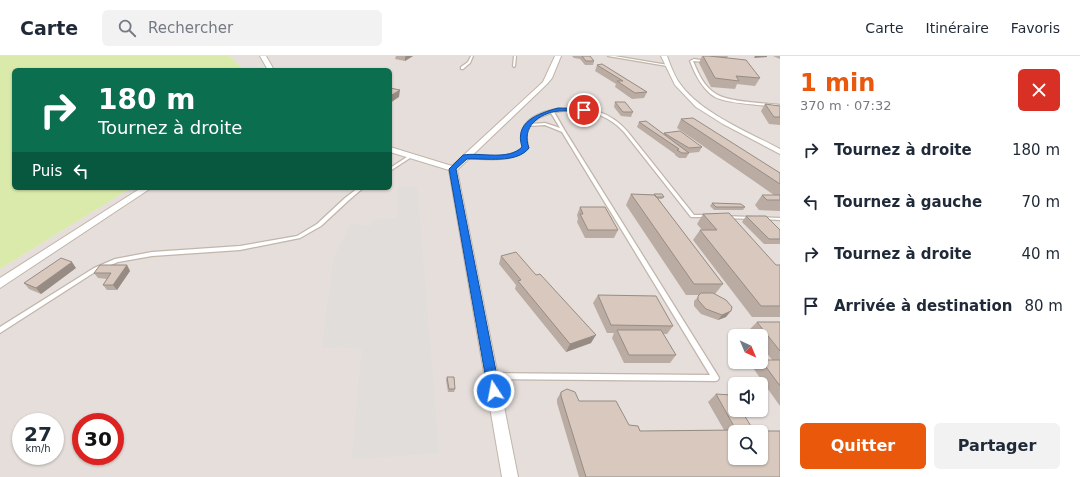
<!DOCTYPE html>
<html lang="fr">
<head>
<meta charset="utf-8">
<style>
	:root { --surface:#fff; --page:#f2f2f3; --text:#1f2937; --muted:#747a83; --line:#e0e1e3; --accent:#ea580c }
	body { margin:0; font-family:"DejaVu Sans",sans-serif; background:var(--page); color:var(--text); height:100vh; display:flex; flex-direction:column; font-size:15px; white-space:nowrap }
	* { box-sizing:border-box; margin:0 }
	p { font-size:13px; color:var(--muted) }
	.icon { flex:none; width:22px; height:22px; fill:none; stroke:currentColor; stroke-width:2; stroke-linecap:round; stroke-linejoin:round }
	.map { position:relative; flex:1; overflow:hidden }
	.sheet { display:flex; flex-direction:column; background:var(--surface); width:300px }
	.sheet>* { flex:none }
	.hud { position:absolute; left:12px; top:12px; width:380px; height:122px; border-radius:6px; box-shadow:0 1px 3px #0004; background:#0b6e4f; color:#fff; overflow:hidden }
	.needle { width:26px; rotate:136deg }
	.tools { position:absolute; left:728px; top:273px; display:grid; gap:8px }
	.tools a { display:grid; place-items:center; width:40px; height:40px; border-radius:6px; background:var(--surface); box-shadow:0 1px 3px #0004; font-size:20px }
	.speed { position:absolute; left:12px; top:357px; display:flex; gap:8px; font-size:20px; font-weight:700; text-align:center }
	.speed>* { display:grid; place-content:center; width:52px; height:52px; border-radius:50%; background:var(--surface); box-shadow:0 1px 3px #0004; line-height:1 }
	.speed small { font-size:10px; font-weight:400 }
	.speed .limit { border:6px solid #d22; background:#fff; color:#111 }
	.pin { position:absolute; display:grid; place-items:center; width:34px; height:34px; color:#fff; margin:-17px; border:2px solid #fff; border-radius:50%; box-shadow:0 1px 4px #0007 }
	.me { position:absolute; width:44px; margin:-22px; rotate:349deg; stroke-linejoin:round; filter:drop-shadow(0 0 3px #0008) }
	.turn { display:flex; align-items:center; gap:14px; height:84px; padding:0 20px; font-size:18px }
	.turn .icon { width:52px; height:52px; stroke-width:2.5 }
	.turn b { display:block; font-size:28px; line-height:34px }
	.then { display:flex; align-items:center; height:38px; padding:0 20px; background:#0003; gap:8px; font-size:15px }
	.round { display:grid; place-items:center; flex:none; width:42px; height:42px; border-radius:6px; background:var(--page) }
	.summary { display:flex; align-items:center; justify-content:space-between; height:68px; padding:0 20px }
	h1 { font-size:24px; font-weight:700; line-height:30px; color:var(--accent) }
	.action { display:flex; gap:8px; margin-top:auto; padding:8px 20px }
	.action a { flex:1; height:46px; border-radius:6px; background:var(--accent); color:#fff; font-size:16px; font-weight:700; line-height:46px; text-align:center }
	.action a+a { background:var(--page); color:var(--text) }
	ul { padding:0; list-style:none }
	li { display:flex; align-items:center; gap:12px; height:52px; padding:0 20px }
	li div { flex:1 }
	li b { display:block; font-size:15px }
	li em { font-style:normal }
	header { display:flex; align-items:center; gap:24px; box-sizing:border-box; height:56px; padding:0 20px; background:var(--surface); border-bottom:1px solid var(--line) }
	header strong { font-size:19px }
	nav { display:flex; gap:22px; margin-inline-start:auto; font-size:14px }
	.search { width:280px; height:36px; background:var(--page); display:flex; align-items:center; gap:10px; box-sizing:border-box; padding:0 14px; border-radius:6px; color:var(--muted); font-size:15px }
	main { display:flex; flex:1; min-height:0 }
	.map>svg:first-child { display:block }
</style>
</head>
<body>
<header>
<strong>Carte</strong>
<div class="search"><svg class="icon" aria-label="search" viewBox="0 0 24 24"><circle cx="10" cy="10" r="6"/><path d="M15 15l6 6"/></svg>Rechercher</div>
<nav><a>Carte</a><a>Itinéraire</a><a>Favoris</a></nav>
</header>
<main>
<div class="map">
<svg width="780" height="421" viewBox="0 0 780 421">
	<rect width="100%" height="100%" fill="#f3ece5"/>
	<path fill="#e5deda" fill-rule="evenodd" d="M230,0H780V421H0V213L131,132H390V14H244ZM735,280H761V306H735ZM735,328H761V354H735ZM21,366H55V400H21ZM81,366H115V400H81ZM735,376H761V402H735Z"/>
	<path fill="#daeaab" d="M0,0H230L244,14H14V132H131L0,213Z"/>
	<path fill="#e1ddda" d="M401,130L417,131L439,397L352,403L362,293L342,291L322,292L334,201L351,168L370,170L373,164L397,162V135Z"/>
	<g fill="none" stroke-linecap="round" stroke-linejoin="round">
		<g stroke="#c2b5aa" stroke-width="2.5">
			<path id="lane" d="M471,0H473L470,7L463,13H461V11L468,6Z
				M514,0H516L515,10L514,11L513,10Z
				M608,0H614L668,9L667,10Z
				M694,3L707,5L706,6L693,5C698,17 704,31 716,38C728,46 764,47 780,49V51C764,49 728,48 715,41C702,33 695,18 690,5Z
				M568,52C592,52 610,56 627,75L694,159H708L710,160L708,161H691L624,76C606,56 581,51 554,56L565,75L718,320L719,322L718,324L716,325L492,323L490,322L489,320L490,318L492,317L710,319L562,76L545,69L528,70L526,77L528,92C513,107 486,103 466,102L464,101L466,100C484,100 509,104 524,92C523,86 521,79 523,73C527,62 542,56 552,54C556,53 562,53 568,52ZM551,57L560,72L545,67L530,68L540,61Z
				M410,99L413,100L390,115V112Z
				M358,132H363L349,144L321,170L300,182L240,194L152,200L118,206L98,214L0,277V271L94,212L115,203L152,196L240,190L297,180L317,168L345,142Z
				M723,160L752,161L754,162L752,163L725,162H723Z
				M759,161L780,162V164L761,163L759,162Z"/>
		</g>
		<g stroke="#c2b5aa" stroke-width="2">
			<path id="street" d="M260,0H266L274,14H268Z
				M555,0H561L552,22L547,28L457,114L518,421H502L449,114L390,96V91L452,110L543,26Z
				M661,0H667C670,8 673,17 678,25C698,56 748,76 780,93V98L723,68L696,51L675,29Z
				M141,132H151L0,232V222Z"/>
		</g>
		<use href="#lane" fill="#fff" fill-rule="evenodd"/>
		<use href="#street" fill="#fff" fill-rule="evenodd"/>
	</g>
	<path fill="#baaca3" d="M396,0H413L405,5L395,3Z
		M572,0H590L594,5L593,9H585L580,3L574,2Z
		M702,0H728L727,2L760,22L755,30L737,28L735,33L711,31L699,7Z
		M773,0H780V3Z
		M597,9L647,36L644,42L632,43L615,31L616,28L595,15Z
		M615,46L633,56L631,61L621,60L614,51Z
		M765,48L780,50V69L769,68L761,55Z
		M681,63L780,117V155L759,154L755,149L762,139H774L677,72Z
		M639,66L663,78L664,77L702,91L699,96L689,97L686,102H679L675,99V98L637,71Z
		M631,138L654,139V138L664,141L662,143H658L723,228L715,238L726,261L718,264L701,258L694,250V245L700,239H686L626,149Z
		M712,147L745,151L743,154H714L710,150Z
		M580,151L618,174L614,182H585L577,166L578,163L577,159Z
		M703,158L776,209H780V261H752L693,184L700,174H702L697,168Z
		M746,160L780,174V188H764L742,166Z
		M501,200L591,287L566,296L515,233L516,229L499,208Z
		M127,209L130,215L117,234H107L103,229L107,223L98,222L94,217Z
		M76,212L41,238L29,233L24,227Z
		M598,239L673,270L667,278H663L676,299L670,307H624L612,282L614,277H607L593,247Z
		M757,266H780V350L753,312L759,306H761V304H772L761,289V280H754L749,274Z
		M447,321L455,333L454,336H448L446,324Z
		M561,336L640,375L724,374L708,346L716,338L780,421H579L557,347V343Z"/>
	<path fill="#978c84" d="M406,0H413L405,5V1Z
		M755,0H767V1L754,2Z
		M400,34L399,41L390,47V40Z
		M72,206L76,212L41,238L36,232Z
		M127,209L130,215L117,234L113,229Z
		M731,255L726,261L718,264L722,259Z
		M596,279L591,287L566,296L570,288Z"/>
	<path fill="#d8c8bd" stroke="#978c84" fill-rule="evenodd" d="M582,0H590L594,5H586Z
		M703,0H709L746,4L760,22L736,20L739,25L715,22Z
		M602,8L647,36L635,37L617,25H623L597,9Z
		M390,32L400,34L390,40Z
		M615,46H625L633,56H623Z
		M765,48L780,50V61H774Z
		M693,62L780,117V128L681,63Z
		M646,65L689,97H682L677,94L679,93L639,66Z
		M680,75L702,91L689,92L664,77Z
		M631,138L655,139L723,228H694Z
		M654,138H662L664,141H656Z
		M762,139H780V144H767Z
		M712,147L741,148L745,151H716Z
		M580,151H605L618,174H588L580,158H583Z
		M729,157L776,209H780V250H761L700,174H717L703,158Z
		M746,160H766L780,174V183H769Z
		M516,196L536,219L540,218L596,279L570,288L518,225L521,224L501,200Z
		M61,202L72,206L36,232L24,227Z
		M100,209H127L113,229H103L111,217H94Z
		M701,237H713L726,244L732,251L731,255L722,259L706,253L698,244V240Z
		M598,239L656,240L673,270L611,269Z
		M757,266H780V295Z
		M617,274H661L676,299H629Z
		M761,304H780V330Z
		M447,321H454L455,333H449Z
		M567,333L575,336L579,345H616L629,369L638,370L640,375L736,374L716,338L731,339L735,345V354H741L754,375H780V421H586L561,340V336ZM735,376H761V402H735Z"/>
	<path fill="#1a73e8" stroke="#114b97" d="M558,52L584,53L587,54L584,56C576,56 567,54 559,55C539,57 521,71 529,92C517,108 485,102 467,103L456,113L500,335L498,338L494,340L490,338L488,335L449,113L463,99C481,96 508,105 522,91C514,66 537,58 558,52Z"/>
</svg>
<div class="tools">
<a><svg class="needle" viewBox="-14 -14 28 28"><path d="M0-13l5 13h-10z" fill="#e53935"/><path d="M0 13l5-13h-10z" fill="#747a83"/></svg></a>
<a><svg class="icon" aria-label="sound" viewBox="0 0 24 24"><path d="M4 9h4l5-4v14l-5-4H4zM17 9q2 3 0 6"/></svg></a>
<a><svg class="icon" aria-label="search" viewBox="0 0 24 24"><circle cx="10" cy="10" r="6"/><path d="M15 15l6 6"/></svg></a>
</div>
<div class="speed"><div>27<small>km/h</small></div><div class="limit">30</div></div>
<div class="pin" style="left:584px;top:54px;background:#d93025"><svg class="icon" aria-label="arrive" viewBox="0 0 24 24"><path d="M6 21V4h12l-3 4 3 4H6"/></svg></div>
<svg class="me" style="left:494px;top:335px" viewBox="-20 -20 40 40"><circle r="17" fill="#1a73e8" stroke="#fff" stroke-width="3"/><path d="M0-11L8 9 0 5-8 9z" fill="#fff"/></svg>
<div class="hud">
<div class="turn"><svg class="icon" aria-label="right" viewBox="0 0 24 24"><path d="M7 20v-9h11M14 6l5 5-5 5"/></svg><div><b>180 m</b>Tournez à droite</div></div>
<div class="then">Puis<svg class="icon" aria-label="left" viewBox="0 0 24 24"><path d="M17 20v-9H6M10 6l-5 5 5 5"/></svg></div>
</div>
</div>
<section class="sheet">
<div class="summary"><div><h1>1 min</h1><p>370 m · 07:32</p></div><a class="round" style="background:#d93025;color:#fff"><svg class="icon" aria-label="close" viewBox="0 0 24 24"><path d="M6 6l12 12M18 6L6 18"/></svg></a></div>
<ul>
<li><svg class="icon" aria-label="right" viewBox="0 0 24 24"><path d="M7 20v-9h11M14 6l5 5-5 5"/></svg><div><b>Tournez à droite</b></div><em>180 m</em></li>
<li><svg class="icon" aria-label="left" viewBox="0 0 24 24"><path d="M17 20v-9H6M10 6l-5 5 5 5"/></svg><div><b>Tournez à gauche</b></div><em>70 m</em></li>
<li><svg class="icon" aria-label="right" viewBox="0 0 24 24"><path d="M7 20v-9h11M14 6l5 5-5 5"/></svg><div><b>Tournez à droite</b></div><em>40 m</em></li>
<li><svg class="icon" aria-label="arrive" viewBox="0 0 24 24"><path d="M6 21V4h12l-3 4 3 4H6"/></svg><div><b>Arrivée à destination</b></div><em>80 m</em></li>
</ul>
<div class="action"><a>Quitter</a><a>Partager</a></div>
</section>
</main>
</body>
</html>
